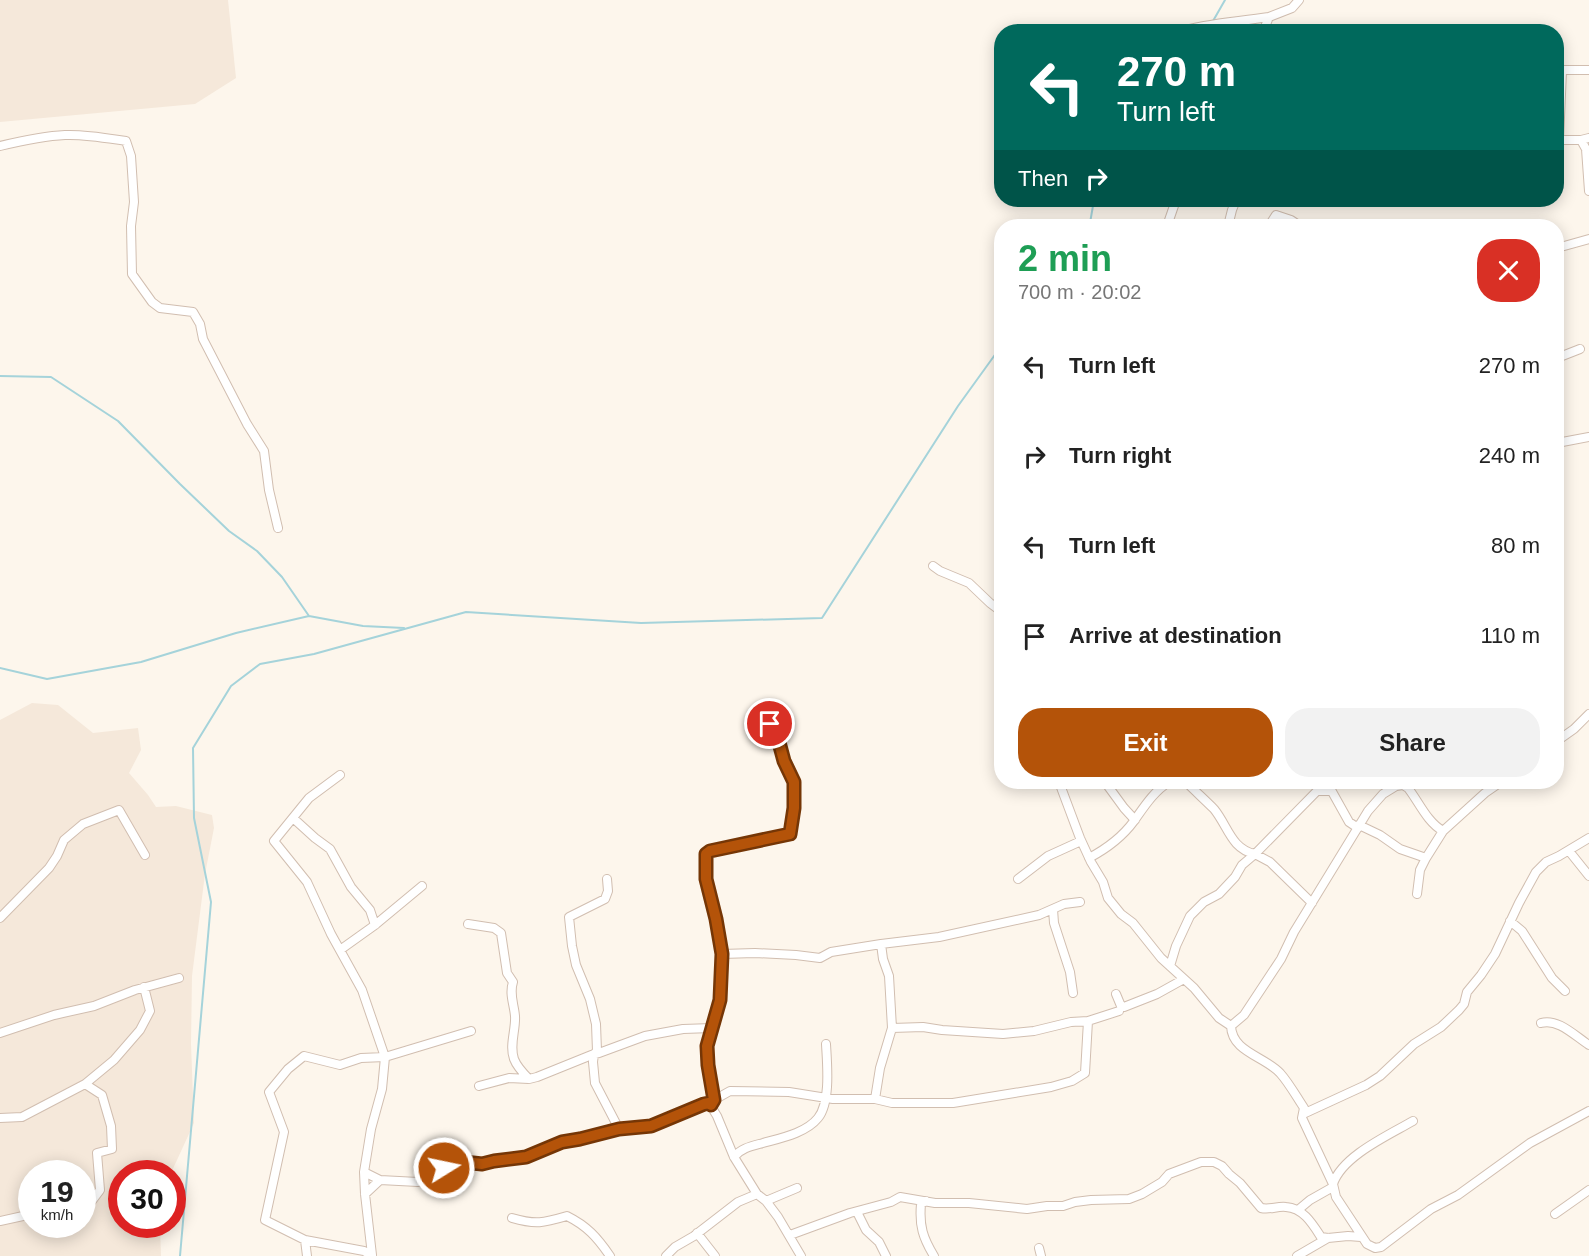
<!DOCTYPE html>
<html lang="en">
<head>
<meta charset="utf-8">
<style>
	:root { --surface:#fff; --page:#f2f2f2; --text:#222; --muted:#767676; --accent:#b45309 }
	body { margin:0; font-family:Arial,sans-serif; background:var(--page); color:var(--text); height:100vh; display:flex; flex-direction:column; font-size:22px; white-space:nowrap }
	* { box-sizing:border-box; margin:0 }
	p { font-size:20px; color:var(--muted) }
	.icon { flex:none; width:33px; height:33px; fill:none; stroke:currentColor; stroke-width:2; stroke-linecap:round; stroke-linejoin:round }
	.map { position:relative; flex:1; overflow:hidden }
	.sheet { position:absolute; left:994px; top:219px; width:570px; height:570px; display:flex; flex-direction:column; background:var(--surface); border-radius:24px; box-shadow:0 3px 15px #0003 }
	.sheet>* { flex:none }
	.banner { position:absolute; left:994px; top:24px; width:570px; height:183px; border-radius:24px; box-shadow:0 3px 15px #0003; background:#00695c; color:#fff; overflow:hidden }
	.speed { position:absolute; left:18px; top:1160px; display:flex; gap:12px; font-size:30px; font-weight:700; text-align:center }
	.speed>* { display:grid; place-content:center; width:78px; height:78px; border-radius:50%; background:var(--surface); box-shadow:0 3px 15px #0003; line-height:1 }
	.speed small { font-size:15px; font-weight:400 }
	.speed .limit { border:9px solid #d22; background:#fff; color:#111 }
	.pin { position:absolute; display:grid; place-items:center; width:51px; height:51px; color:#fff; margin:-26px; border:3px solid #fff; border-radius:50%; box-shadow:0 2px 6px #0007 }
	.me { position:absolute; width:66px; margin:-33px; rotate:80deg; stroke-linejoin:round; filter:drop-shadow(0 0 4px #0008) }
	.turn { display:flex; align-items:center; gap:21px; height:126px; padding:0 24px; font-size:27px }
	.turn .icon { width:78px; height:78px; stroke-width:2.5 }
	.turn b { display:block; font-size:42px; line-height:51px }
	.then { display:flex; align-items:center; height:57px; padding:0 24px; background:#0003; gap:12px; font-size:22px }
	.round { display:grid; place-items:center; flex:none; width:63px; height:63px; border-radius:24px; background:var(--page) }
	.headline { display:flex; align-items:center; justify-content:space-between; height:102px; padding:0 24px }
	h1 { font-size:36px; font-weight:700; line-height:45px; color:#1e9e55 }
	.button { display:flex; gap:12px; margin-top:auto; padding:12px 24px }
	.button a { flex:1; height:69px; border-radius:24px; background:var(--accent); color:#fff; font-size:24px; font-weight:700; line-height:69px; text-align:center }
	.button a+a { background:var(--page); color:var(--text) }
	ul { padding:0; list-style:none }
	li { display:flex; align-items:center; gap:18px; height:90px; padding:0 24px }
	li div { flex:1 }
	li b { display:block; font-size:22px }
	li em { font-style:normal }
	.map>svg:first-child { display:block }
</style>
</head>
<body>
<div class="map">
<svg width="1589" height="1256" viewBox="0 0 1589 1256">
	<rect width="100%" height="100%" fill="#fdf6ec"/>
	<path fill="#f5e8da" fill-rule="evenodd" d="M0,0H228L236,78L195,104L0,122Z
		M32,703L58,705L93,733L138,728L141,750L129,773L148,795L156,807L176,806L212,815L214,828L205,874L192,976L191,1044L194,1123L171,1173H122V1224H160L161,1256H0V720ZM32,1173H82V1224H32Z"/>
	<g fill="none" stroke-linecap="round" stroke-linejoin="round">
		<path stroke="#a5d3da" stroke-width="2" d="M1213,21L1225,0
			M1087,226L1090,223L1094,200
			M0,376L51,377L118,421L180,484L229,531L257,551L282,577L309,616
			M0,668L47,679L141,662L236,633L309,616L363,626L404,628
			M180,1256L211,902L194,818L193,748L231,686L260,664L314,654L466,612L641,623L822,618L958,406L1002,345"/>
		<g stroke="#d1beb0" stroke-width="10">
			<path id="street" d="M1117,32H1118
				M1178,32C1207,23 1238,22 1269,17
				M1263,32L1269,17L1292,8L1299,0
				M1558,70H1589
				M1562,71L1559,140H1581L1589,138
				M1581,140L1586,149L1589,191
				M0,146C21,141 43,136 65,135C85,134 106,138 126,141L131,156L134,202L131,226L132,274L152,302L160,308L193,312L200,324L203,339L247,424L264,451L269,490L278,528
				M1167,226L1176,200
				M1228,226L1232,210L1236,200
				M1269,226L1276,215L1291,220L1300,226
				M1557,248L1589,239
				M1557,358L1580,349
				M1557,443L1589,437
				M1000,530L999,520L1002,510
				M933,566L940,571L969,583L990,603L1002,612
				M1557,741L1574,729L1589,714
				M340,775L309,798L274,841L307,882L331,934L362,990L385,1057L382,1089L371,1129L364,1172L380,1180L418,1182L444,1168L457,1163L464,1162L482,1164L494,1161L526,1157L562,1142L580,1139L619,1129L651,1126L666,1118L704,1104L709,1103L717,1116L734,1157L757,1194L766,1201L778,1217L801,1256
				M1059,782L1080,838L1091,862L1103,882L1108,898L1121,914L1133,923L1161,958L1194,988L1219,1018L1231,1026
				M1105,782L1124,808L1135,820
				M1186,782C1195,791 1205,800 1214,809C1228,826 1231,849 1255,854L1317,791H1329L1330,788
				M1324,782L1330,788L1349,822L1358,828
				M293,818L315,838L330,849L351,887L370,910L375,925
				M1359,825L1380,835L1400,849L1426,858L1443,831L1485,793L1501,782
				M1443,831C1427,822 1419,802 1408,788L1403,785L1396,786L1383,794L1368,811L1294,932L1281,959L1244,1015L1231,1026C1232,1052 1264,1056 1280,1073C1289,1083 1296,1096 1304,1108L1302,1118L1333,1184L1336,1197L1367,1244L1375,1248L1381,1247L1431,1209L1458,1195L1530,1143L1589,1111
				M1569,851L1589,876
				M1089,858C1106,849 1123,836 1134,821C1144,807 1154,791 1169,782
				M607,879L608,891L605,899L569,917L572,946L576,965L590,999L596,1024L597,1051L594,1054L593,1062L595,1083L619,1129
				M1018,879L1048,856L1081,841
				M1417,894L1420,870L1426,858
				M1080,902L1064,904L1039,915L939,937L881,944L883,959L889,976L892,1028L923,1027L942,1030L1003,1034L1034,1031L1071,1022L1088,1021L1119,1011
				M1053,909L1054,923L1070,972L1073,993
				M0,918L49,868L57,856L64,840L83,824L119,810L145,855
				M1510,921L1522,931L1552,978L1565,991
				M468,924L494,928L501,933L507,973L513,982C509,994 514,1004 515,1016C516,1030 509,1045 514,1059C517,1067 523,1073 529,1079
				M340,950L375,925L422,886
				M722,954L755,953L796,955L820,958L831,952L881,944
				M1170,966L1176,946L1190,916L1204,902L1219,894L1235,877L1242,865L1255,854L1270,862L1312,903
				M1116,994L1121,1006L1124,1007L1157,994L1184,979
				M1541,1023C1558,1018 1575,1036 1589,1045
				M0,1033L54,1015L94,1006L135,990L179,978
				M85,1084L114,1060L140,1030L150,1011L144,987
				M479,1086L509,1078L529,1079L537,1077L594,1054L599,1053L645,1036L683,1029L712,1028
				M875,1099L880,1068L892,1028
				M714,1100L730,1091L789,1092L833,1099H875L892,1103H953L1051,1087L1072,1081L1085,1073L1088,1021
				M711,1105L714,1100L708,1065L707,1046L720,1000L722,954L716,919L706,879V854L710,851L790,834L794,808V782L784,761L777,735L770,724
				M1303,1114L1366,1085L1380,1076L1414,1044L1441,1027L1459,1010L1464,1004L1467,992L1481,975L1495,954L1519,903L1536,872L1546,862L1559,856L1589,838
				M0,1118L22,1117L85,1084L102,1095L111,1126L112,1149L97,1153L100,1190L91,1202L82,1203
				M734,1157C741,1148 752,1146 763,1143C781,1138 806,1133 818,1118C831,1102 827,1063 826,1044
				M364,1172L365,1194L372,1255
				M1333,1184C1342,1156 1389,1135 1413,1121
				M365,1194L380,1180
				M766,1201L797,1188
				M926,1201L921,1204C919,1226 923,1238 934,1256
				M1298,1210L1310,1200L1333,1187
				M857,1212L866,1230L879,1242L886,1256
				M1555,1214L1589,1190
				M512,1218C536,1225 543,1223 567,1216C587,1226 597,1237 610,1256
				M0,1221L32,1214
				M697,1233L715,1256
				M790,1235L850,1213L891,1202L900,1197L935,1203H969L1027,1209L1047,1206H1063L1075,1202L1091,1200L1129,1199L1142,1194L1162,1182L1169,1174L1201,1162H1214L1222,1166L1229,1174L1240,1183L1261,1208C1270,1210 1277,1206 1286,1207C1303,1208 1312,1223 1321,1237L1328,1238L1348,1236L1361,1237
				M305,1240L307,1256
				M1039,1248L1041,1256
				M372,1256L364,1251L305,1240L265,1220L284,1132L269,1092L288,1069L304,1056L340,1065L361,1058L385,1057L471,1031
				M666,1256L675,1247L694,1236L738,1202L757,1194
				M1297,1256L1328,1238"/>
		</g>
		<use href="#street" stroke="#fff" stroke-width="8"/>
	</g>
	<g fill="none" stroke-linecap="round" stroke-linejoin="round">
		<g stroke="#753606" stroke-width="15">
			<path id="route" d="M444,1168L464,1162L482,1164L494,1161L526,1157L562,1142L580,1139L619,1129L651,1126L704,1104L709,1103L711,1105L714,1100L708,1065L707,1046L720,1000L722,954L716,919L706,879V854L710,851L790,834L794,808V782L784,761L777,735L770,724"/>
		</g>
		<use href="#route" stroke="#b45309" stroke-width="10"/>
	</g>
</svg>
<div class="speed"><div>19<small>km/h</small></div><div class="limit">30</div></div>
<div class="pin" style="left:770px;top:724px;background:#d93025"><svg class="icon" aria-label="arrive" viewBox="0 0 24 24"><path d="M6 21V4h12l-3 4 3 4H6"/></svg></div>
<svg class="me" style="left:444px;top:1168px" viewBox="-20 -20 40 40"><circle r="17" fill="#b45309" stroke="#fff" stroke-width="3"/><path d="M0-11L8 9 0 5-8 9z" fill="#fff"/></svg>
<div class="banner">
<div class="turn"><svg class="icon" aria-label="left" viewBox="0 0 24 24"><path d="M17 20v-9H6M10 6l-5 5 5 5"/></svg><div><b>270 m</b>Turn left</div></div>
<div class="then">Then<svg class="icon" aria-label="right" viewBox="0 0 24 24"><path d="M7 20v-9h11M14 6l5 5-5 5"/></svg></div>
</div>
<section class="sheet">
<div class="headline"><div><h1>2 min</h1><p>700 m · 20:02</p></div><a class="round" style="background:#d93025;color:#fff"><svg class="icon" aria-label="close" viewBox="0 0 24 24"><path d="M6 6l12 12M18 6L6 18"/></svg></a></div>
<ul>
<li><svg class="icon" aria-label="left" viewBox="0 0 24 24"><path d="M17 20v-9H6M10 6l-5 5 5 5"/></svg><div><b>Turn left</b></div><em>270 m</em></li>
<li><svg class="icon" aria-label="right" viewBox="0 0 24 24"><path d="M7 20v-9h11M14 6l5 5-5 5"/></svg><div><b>Turn right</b></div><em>240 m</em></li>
<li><svg class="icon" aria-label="left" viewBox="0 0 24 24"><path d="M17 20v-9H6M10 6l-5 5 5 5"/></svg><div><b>Turn left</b></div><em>80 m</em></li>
<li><svg class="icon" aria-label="arrive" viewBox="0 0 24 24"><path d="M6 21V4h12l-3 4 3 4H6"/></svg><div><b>Arrive at destination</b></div><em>110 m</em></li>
</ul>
<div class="button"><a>Exit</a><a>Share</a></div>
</section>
</div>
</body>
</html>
